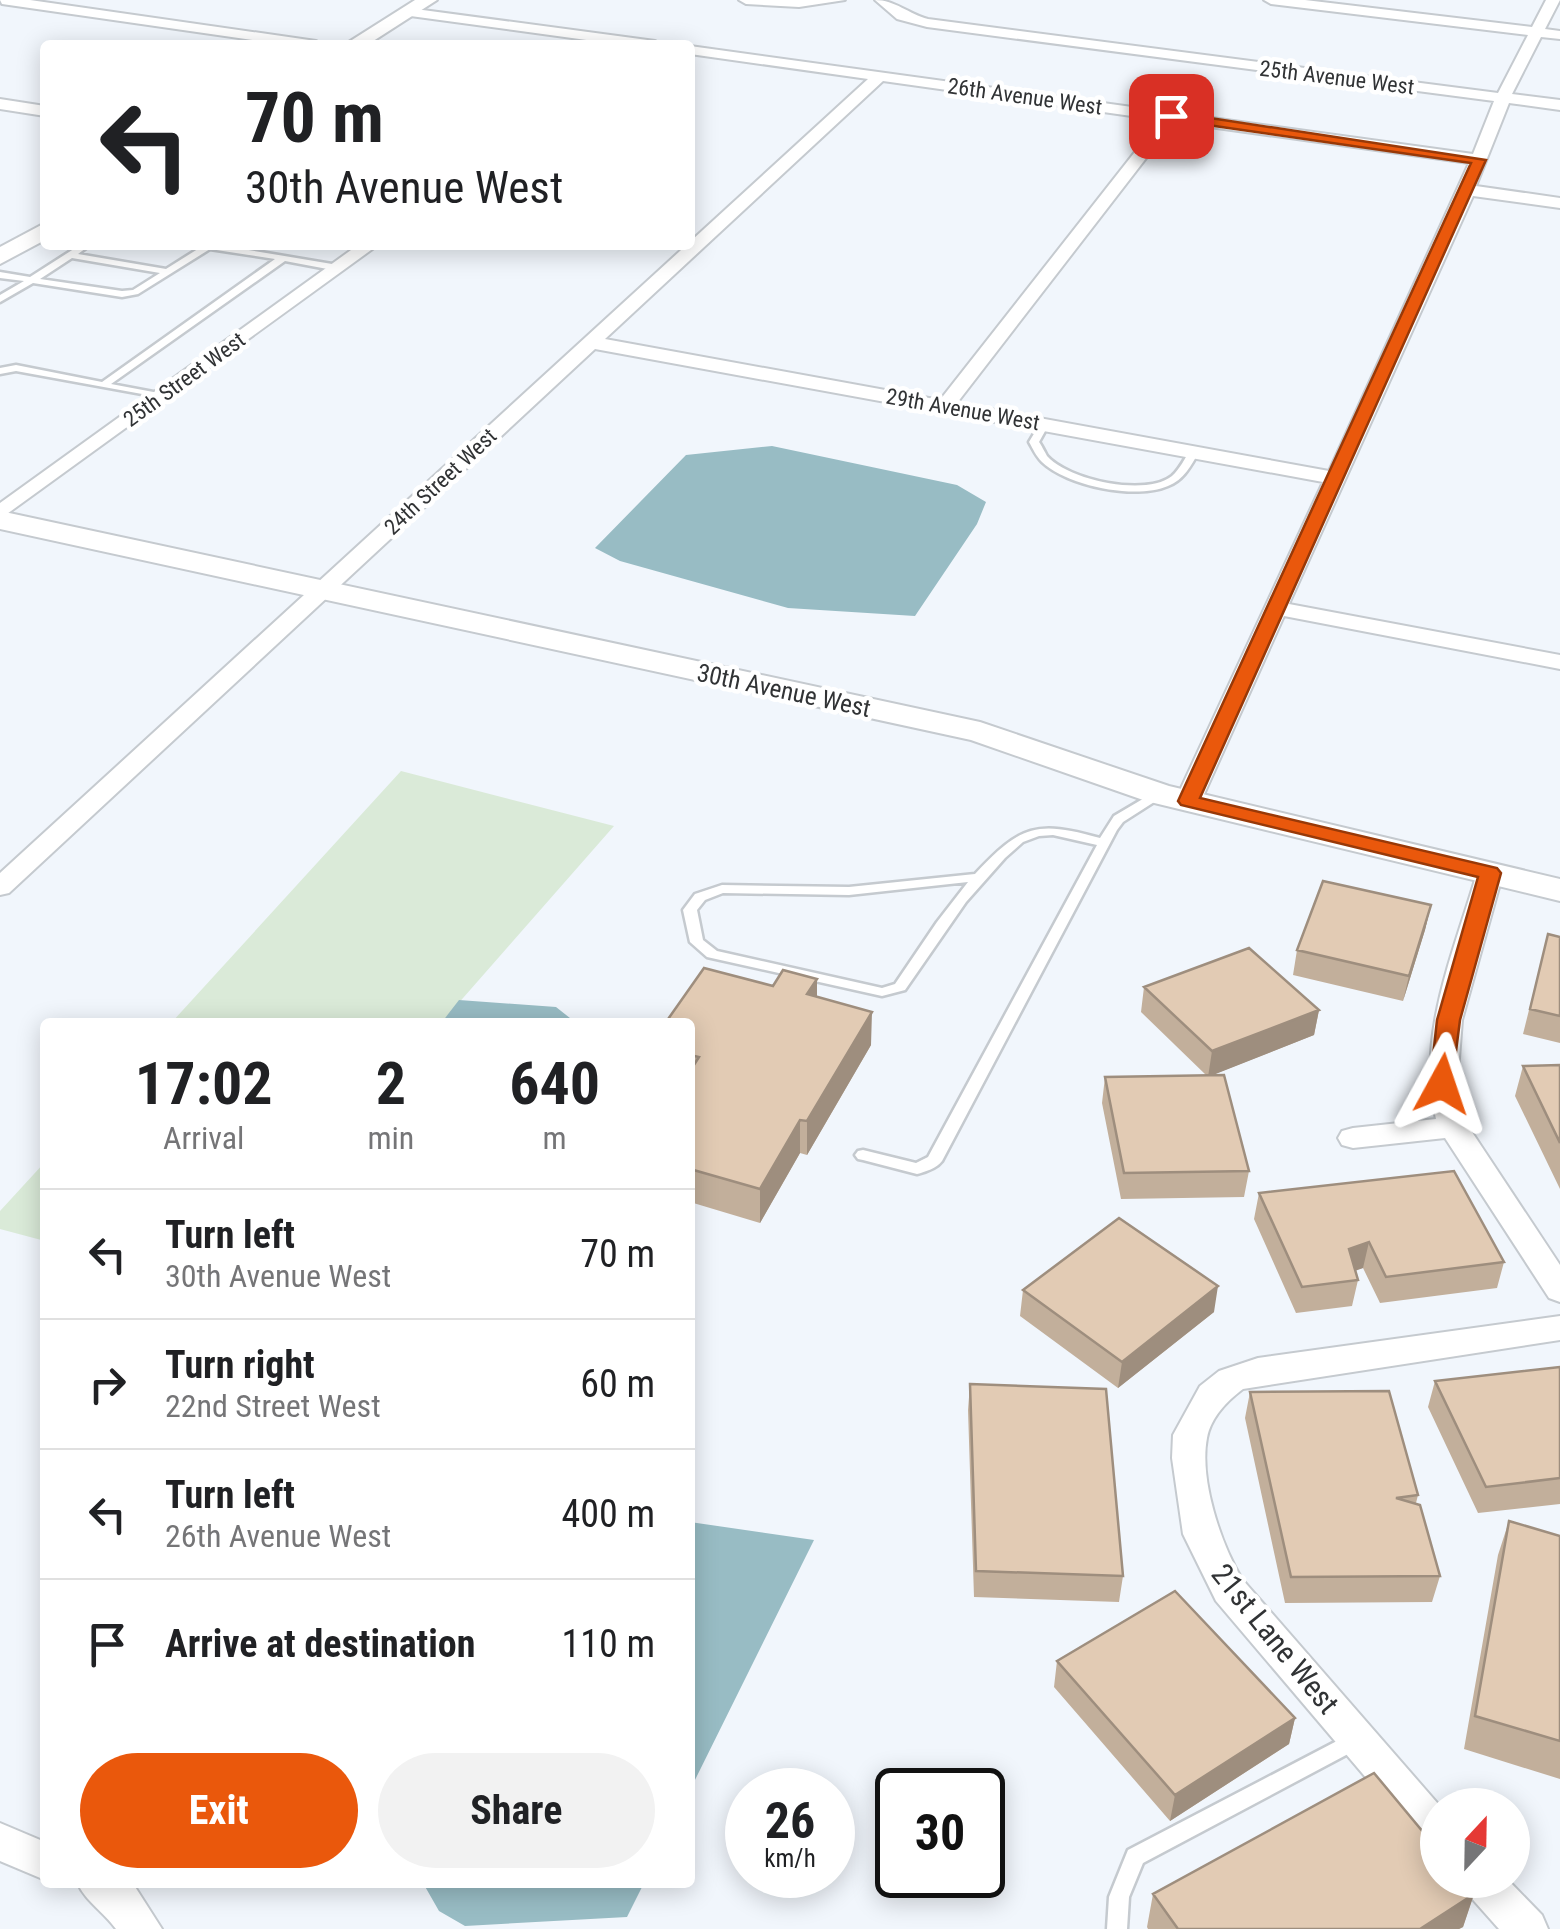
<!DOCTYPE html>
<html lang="en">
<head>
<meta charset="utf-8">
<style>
	:root { --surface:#fff; --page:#f2f2f2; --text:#202124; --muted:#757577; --line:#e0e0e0; --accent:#ea580c }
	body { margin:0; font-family:"Roboto Condensed",sans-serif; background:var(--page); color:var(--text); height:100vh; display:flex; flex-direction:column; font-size:38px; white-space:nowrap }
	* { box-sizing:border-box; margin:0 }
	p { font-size:32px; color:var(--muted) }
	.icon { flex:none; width:55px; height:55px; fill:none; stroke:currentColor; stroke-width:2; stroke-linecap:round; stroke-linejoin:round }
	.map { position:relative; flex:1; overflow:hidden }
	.drawer { position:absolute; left:40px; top:1018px; width:655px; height:870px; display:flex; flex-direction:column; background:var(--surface); border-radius:10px; box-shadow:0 5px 25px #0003 }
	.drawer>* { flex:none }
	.banner { position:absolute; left:40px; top:40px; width:655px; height:210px; border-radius:10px; box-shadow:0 5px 25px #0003; background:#fff; color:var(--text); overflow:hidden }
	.needle { width:65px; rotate:22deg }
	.fabs { position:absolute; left:1420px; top:1788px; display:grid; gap:20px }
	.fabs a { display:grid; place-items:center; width:110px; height:110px; border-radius:50%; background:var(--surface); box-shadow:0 5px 25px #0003; font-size:50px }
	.speed { position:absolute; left:725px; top:1768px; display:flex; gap:20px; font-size:50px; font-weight:700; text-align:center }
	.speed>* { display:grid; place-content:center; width:130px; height:130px; border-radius:50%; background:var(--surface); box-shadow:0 5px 25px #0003; line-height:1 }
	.speed small { font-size:25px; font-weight:400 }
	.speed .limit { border:5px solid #111; border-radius:15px; background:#fff; color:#111 }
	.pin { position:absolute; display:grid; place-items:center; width:85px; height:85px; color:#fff; margin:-42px; border-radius:20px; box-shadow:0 5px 15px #0006 }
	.me { position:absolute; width:110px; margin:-55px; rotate:5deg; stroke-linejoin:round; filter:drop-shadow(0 0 8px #0008) }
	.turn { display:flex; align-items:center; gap:35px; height:210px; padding:0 40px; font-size:45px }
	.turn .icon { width:130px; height:130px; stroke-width:2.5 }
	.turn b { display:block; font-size:70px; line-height:85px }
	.eta { display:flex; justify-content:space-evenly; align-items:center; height:170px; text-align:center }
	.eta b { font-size:60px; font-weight:700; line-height:70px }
	.action { display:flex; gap:20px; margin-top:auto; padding:20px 40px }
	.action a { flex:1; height:115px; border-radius:60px; background:var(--accent); color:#fff; font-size:40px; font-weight:700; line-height:115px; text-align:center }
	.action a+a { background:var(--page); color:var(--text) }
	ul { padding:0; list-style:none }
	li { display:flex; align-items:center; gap:30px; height:130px; padding:0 40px; border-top:2px solid var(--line) }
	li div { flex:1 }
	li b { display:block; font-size:38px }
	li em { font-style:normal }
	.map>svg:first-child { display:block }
</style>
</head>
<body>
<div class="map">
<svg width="1560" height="1929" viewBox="0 0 1560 1929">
	<rect width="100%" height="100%" fill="#f1f6fc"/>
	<path fill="#daead8" d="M401,771L614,826L442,1022H172Z
		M45,1162V1241L0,1229V1211Z"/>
	<path fill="#98bcc4" d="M772,446L957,485L986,502L977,524L915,616L788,608L620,561L595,548L686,455Z
		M459,1000L556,1007L575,1022H442Z
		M690,1522L814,1540L690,1790Z
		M423,1883H644L627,1917L465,1926L439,1911Z"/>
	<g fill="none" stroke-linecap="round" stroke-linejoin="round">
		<g stroke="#c5cacf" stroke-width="5">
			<path id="lane" d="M80,245H90L78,254L166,269L201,247L199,245H219L338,265L342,268L338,271L285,261L111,384L164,394V398L16,371L0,374V368L16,365L102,382L275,259L210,249L138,294L122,297L33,283L0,302V295L24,281L0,278V272L30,277ZM72,258L160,273L133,290L122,291L40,279Z
				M1044,421L1049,424L1039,442C1040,443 1046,454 1047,456C1068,480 1146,497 1172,476C1180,469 1185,458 1190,450L1199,452C1191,465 1184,480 1168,486C1136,500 1067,486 1042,462C1036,456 1033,449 1029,442L1041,422Z
				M1158,790L1164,794L1162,797L1123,822L1117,830L942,1161C937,1168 925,1172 917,1174L863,1160L858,1159L855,1155L858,1151L863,1150L916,1163L928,1157L1097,845L1053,835L1039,836L1023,842L1005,858L966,902L905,990L882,996L707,957L690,942L683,910L695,894L722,885L849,887L975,874C1021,825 1036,820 1100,838L1114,816ZM968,882L937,922L895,984L882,988L717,951L703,940L697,910L705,900L723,893L849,895Z
				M1356,1731L1363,1734L1366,1740L1363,1746L1143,1863L1129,1897L1127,1929H1107L1109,1897L1128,1850Z"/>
		</g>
		<g stroke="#c5cacf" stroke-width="4">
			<path id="street" d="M0,0H30L316,41L323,45H287L2,4Z
				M739,0H845L799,7L746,4Z
				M875,0C895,0 909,14 928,19L1498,93L1528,35L1271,4L1264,0H1305L1532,27L1546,0H1560L1545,29L1560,31V39L1541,37L1512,94L1560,100V110L1509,103L1476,186L1560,198V208L1473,196L1289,604L1560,655V669L1284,616L1201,801L1188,809L1179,806L1175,801L1323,482L595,349L9,893L0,895V873L868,79L690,54V46L1473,154L1494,101L927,27L897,19ZM883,81L1160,120L940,400L605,339ZM1174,122L1469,163L1329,471L957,403Z
				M408,8L655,41L662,45H623L403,15V9Z
				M0,99L45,106V116L0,109Z
				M358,245H378L0,519V503Z
				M1490,865L1503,873L1462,1020L1457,1084L1468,1126L1560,1265V1302L1549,1298L1445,1138L1353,1148L1342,1145L1338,1138L1342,1131L1353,1128L1436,1119C1416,1036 1454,952 1477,873Z
				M1560,1316V1340L1243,1389C1227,1401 1211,1417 1207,1438C1199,1480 1221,1544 1242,1579L1439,1805L1438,1851L1424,1846L1216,1601L1183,1534L1172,1458L1173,1435L1200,1386L1219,1371L1258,1358Z
				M0,1823L45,1842V1880L0,1861Z
				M1461,1880H1508L1542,1915L1548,1929H1499L1467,1893Z
				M77,1882H132L162,1929H116C104,1912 85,1901 77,1882Z"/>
		</g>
		<g stroke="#c5cacf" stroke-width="4">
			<path id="secondary" d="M415,0H437L367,45H344Z
				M45,223V240L0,264V247Z
				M0,511L980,722L1169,786L1560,879V901L1146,801L971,740L0,529Z"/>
		</g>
		<use href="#lane" fill="#fff" fill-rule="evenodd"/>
		<use href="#street" fill="#fff" fill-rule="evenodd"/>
		<use href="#secondary" fill="#fff" fill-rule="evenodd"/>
	</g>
	<path fill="#c2af9b" d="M1431,905L1425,930L1403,1001L1293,975L1297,950Z
		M1548,934L1560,937V1043L1523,1034Z
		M817,979V997L871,1045L807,1155L800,1153L760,1223L690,1202V1022L773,986Z
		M1144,987L1319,1010L1314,1035L1212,1075L1249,1171L1244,1197L1121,1199L1102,1103L1105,1077L1207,1076L1141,1012Z
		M1560,1065V1189L1515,1096L1523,1066Z
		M1259,1193L1504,1262L1497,1288L1380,1303L1363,1268L1355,1270L1358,1280L1352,1306L1296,1313L1254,1219Z
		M1023,1290L1214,1312L1118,1388L1020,1316Z
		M1560,1367V1504L1478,1513L1428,1407L1435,1381Z
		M970,1384L1123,1576L1119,1602L974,1597L968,1410Z
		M1250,1392L1418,1495L1416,1503L1440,1576L1432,1602L1285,1603L1245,1418Z
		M1509,1521L1560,1536V1779L1464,1749L1498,1555Z
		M1057,1661L1295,1718L1289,1744L1170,1821L1054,1687Z
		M1153,1894H1474L1463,1927L1459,1929H1148L1147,1927Z"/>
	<path fill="#9e8e7e" d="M1431,905L1425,930L1403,1001L1409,976Z
		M817,979V1012L807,994Z
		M1319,1010L1314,1035L1208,1077L1212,1051Z
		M872,1012L871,1045L807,1155V1121Z
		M800,1120V1153L760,1223V1189Z
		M1369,1242L1363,1268L1344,1275L1349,1249Z
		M1218,1286L1214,1312L1118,1388L1122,1362Z
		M1295,1718L1289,1744L1170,1821L1175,1795Z
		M1474,1894L1463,1927L1459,1929H1420Z"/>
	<path fill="#e2cbb4" stroke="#9e8e7e" stroke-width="2.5" d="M1323,881L1431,905L1409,976L1297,950Z
		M1548,934L1560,937V1016L1530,1009Z
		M1249,948L1319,1010L1212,1051L1144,987Z
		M704,968L773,986L783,970L817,979L807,994L872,1012L807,1121L800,1120L760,1189L690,1169V1071L699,1057L690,1055V1022H666Z
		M1560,1065V1143L1523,1066Z
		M1224,1075L1249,1171L1124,1173L1105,1077Z
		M1454,1171L1504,1262L1386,1277L1369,1242L1349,1249L1358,1280L1302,1287L1259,1193Z
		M1119,1218L1218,1286L1122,1362L1023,1290Z
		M1560,1367V1478L1486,1487L1435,1381Z
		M970,1384L1106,1389L1123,1576L976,1571Z
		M1389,1391L1418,1495L1396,1498L1420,1505L1440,1576L1291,1577L1250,1392Z
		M1509,1521L1560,1536V1741L1475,1716Z
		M1175,1591L1295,1718L1175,1795L1057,1661Z
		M1374,1773L1438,1850V1880H1463L1474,1894L1420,1929H1178L1153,1894Z"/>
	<path fill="#ea580c" stroke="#983908" stroke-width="2.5" d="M1171,112L1486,160L1200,798L1497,868L1501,873L1460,1020L1451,1090H1434L1430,1084L1437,1020L1478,877L1181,805L1178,801L1471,163L1166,119L1164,116Z"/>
	<g text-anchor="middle" stroke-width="9" stroke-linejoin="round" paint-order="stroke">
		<g font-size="22" fill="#313335" stroke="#fff">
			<text transform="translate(1337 77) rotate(7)" y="8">25th Avenue West</text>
			<text transform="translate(1025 96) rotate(8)" y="8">26th Avenue West</text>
			<text transform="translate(184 379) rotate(-36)" y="8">25th Street West</text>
			<text transform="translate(963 409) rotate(10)" y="8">29th Avenue West</text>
			<text transform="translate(440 481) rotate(-43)" y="8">24th Street West</text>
		</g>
		<g font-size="25" fill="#313335" stroke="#fff">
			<text transform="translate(784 690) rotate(12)" y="9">30th Avenue West</text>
		</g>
		<g font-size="30" fill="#313335" stroke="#fff">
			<text transform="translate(1275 1639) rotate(51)" y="10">21st Lane West</text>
		</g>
	</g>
</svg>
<div class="fabs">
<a><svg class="needle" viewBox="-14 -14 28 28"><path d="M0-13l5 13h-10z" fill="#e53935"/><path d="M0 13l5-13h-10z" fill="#757577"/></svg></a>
</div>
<div class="speed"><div>26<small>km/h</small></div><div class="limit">30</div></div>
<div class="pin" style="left:1171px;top:116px;background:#d93025"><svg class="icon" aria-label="arrive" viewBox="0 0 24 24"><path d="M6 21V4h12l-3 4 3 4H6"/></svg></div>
<svg class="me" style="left:1442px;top:1084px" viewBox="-20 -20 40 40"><path d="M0-17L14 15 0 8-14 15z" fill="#ea580c" stroke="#fff" stroke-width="4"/></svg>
<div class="banner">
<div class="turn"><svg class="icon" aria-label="left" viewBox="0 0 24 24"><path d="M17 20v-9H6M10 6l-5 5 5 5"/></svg><div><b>70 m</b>30th Avenue West</div></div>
</div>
<section class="drawer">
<div class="eta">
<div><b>17:02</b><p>Arrival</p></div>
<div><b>2</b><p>min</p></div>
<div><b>640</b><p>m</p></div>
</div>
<ul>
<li><svg class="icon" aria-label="left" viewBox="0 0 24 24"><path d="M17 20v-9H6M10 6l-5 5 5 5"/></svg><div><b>Turn left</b><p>30th Avenue West</p></div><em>70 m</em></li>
<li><svg class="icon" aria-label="right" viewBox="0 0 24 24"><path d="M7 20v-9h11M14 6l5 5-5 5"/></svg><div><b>Turn right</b><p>22nd Street West</p></div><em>60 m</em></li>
<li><svg class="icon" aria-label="left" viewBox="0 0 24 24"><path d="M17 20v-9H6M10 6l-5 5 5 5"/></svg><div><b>Turn left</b><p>26th Avenue West</p></div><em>400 m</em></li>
<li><svg class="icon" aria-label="arrive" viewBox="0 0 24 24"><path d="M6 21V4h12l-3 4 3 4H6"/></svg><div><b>Arrive at destination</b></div><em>110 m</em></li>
</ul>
<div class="action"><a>Exit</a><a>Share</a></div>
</section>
</div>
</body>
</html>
